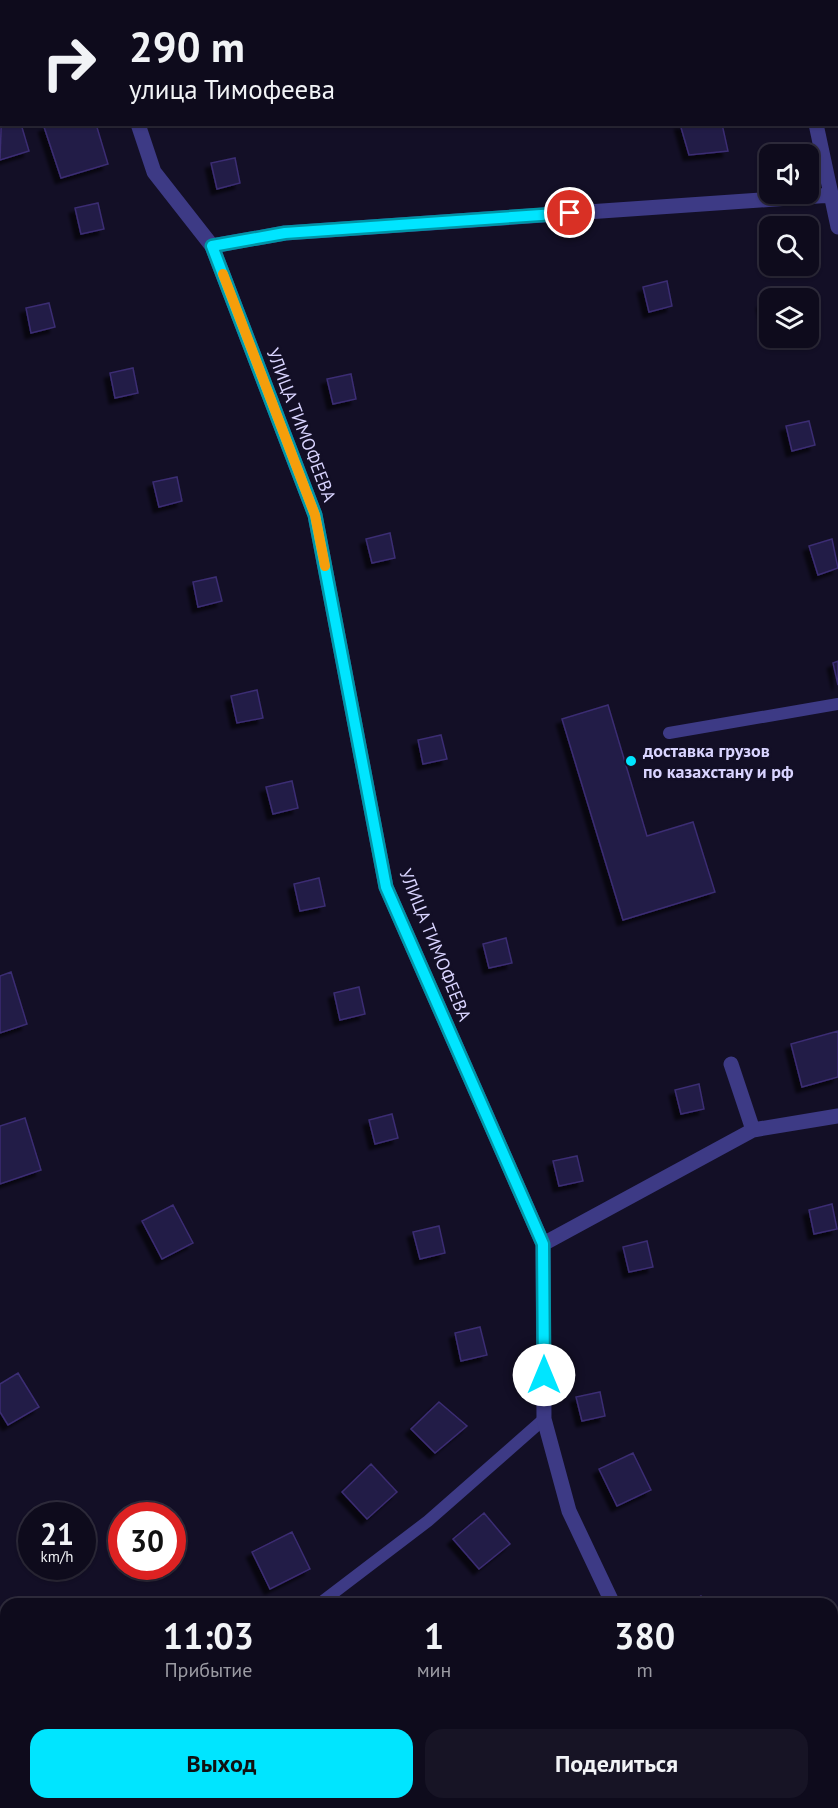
<!DOCTYPE html>
<html lang="ru">
<head>
<meta charset="utf-8">
<style>
	:root { --surface:#0e0b1c; --page:#171425; --text:#f1f3f6; --muted:#9b9ba3; --line:#2e2b3b; --accent:#00e5ff }
	body { margin:0; font-family:"PT Sans",sans-serif; background:var(--page); color:var(--text); height:100vh; display:flex; flex-direction:column; font-size:22px; white-space:nowrap }
	* { box-sizing:border-box; margin:0 }
	p { font-size:20px; color:var(--muted) }
	.icon { flex:none; width:33px; height:33px; fill:none; stroke:currentColor; stroke-width:2; stroke-linecap:round; stroke-linejoin:round }
	.map { position:relative; flex:1; overflow:hidden }
	.side { position:absolute; left:0px; top:1598px; width:838px; height:212px; display:flex; flex-direction:column; background:var(--surface); border-radius:18px 18px 0 0; box-shadow:0 2px 4px #0004,0 0 0 2px var(--line) }
	.side>* { flex:none }
	.hud { position:absolute; left:0px; top:0px; width:838px; height:126px; box-shadow:0 2px 4px #0004,0 0 0 2px var(--line); background:#0e0b1c; color:var(--text); overflow:hidden }
	.fabs { position:absolute; left:759px; top:144px; display:grid; gap:12px }
	.fabs a { display:grid; place-items:center; width:60px; height:60px; border-radius:12px; background:var(--surface); box-shadow:0 2px 4px #0004,0 0 0 2px var(--line); font-size:30px }
	.speed { position:absolute; left:18px; top:1502px; display:flex; gap:12px; font-size:30px; font-weight:700; text-align:center }
	.speed>* { display:grid; place-content:center; width:78px; height:78px; border-radius:50%; background:var(--surface); box-shadow:0 2px 4px #0004,0 0 0 2px var(--line); line-height:1 }
	.speed small { font-size:15px; font-weight:400 }
	.speed .limit { border:9px solid #d22; background:#fff; color:#111 }
	.pin { position:absolute; display:grid; place-items:center; width:51px; height:51px; color:#fff; margin:-26px; border:3px solid #fff; border-radius:50%; box-shadow:0 2px 6px #0007 }
	.me { position:absolute; width:66px; margin:-33px; rotate:0deg; stroke-linejoin:round; filter:drop-shadow(0 0 4px #0008) }
	.turn { display:flex; align-items:center; gap:21px; height:126px; padding:0 30px; font-size:27px }
	.turn .icon { width:78px; height:78px; stroke-width:2.5 }
	.turn b { display:block; font-size:42px; line-height:51px }
	.eta { display:flex; justify-content:space-evenly; align-items:center; height:102px; text-align:center }
	.eta b { font-size:36px; font-weight:600; line-height:42px }
	.primary-button { display:flex; gap:12px; margin-top:auto; padding:12px 30px }
	.primary-button a { flex:1; height:69px; border-radius:18px; background:var(--accent); color:#111; font-size:24px; font-weight:600; line-height:69px; text-align:center }
	.primary-button a+a { background:var(--page); color:var(--text) }
	.map>svg:first-child { display:block }
</style>
</head>
<body>
<div class="map">
<svg width="838" height="1808" viewBox="0 0 838 1808">
	<defs>
		<filter id="shadow"><feDropShadow dx="-5.5" dy="5.5" stdDeviation="1.5" flood-color="#0009"/></filter>
	</defs>
	<rect width="100%" height="100%" fill="#130f26"/>
	<path fill="#241b47" stroke="#3b2d73" stroke-width="1.5" filter="url(#shadow)" d="M2,102V124H21L29,151L0,160Z
		M51,124H96L108,164L61,178L44,127Z
		M680,124H722L728,151L689,155Z
		M235,158L240,183L217,189L211,163Z
		M98,203L104,229L81,234L75,208Z
		M667,281L672,306L649,312L643,287Z
		M770,302V328L768,329L762,303Z
		M49,303L55,327L31,333L26,308Z
		M133,368L138,393L115,398L110,373Z
		M351,374L356,399L333,404L327,379Z
		M809,421L815,445L792,451L786,426Z
		M177,477L182,501L159,507L153,482Z
		M390,533L395,558L372,563L366,539Z
		M832,539L838,568L818,575L809,546Z
		M216,577L222,601L198,607L193,582Z
		M838,661V685L833,663Z
		M257,690L263,718L237,723L231,696Z
		M608,705L647,836L693,822L715,892L623,920L562,719Z
		M441,735L447,759L423,764L418,740Z
		M292,781L298,808L273,814L266,787Z
		M319,878L325,906L300,911L294,884Z
		M506,938L512,963L489,968L483,944Z
		M11,972L27,1024L0,1033V976Z
		M359,987L365,1014L340,1020L334,993Z
		M838,1031V1077L802,1087L791,1044Z
		M699,1084L704,1109L681,1114L675,1090Z
		M392,1114L398,1138L375,1144L369,1120Z
		M25,1118L41,1170L0,1184V1126Z
		M577,1156L583,1181L559,1186L553,1161Z
		M832,1204L837,1229L814,1234L809,1210Z
		M173,1205L193,1243L162,1259L142,1221Z
		M439,1226L445,1253L420,1259L413,1232Z
		M647,1241L653,1267L629,1272L623,1247Z
		M480,1327L487,1355L461,1361L455,1333Z
		M18,1373L39,1407L8,1425L0,1412V1384Z
		M600,1392L605,1416L582,1421L576,1397Z
		M439,1402L467,1426L435,1453L411,1429Z
		M633,1453L651,1490L617,1506L599,1469Z
		M371,1464L397,1492L367,1519L342,1492Z
		M484,1513L510,1544L479,1569L453,1539Z
		M292,1532L310,1569L270,1589L252,1552Z
		M701,1596L705,1604H686Z
		M416,1803H431L434,1808H406Z"/>
	<g fill="none" stroke-linecap="round" stroke-linejoin="round">
		<path stroke="#3d3a85" stroke-width="12" d="M669,733L838,704
			M319,1604L428,1521L544,1419
			M191,1808L198,1803"/>
		<path stroke="#3d3a85" stroke-width="15" d="M100,0L101,2
			M788,0V2
			M0,54H2
			M138,124L154,172L212,246
			M816,124L838,227
			M731,1064L753,1130
			M543,1244L386,887L315,515L212,246L285,233L832,195
			M613,1604L569,1511L544,1419L543,1244L753,1130L838,1116
			M702,1803L704,1808
			M269,1808L278,1803"/>
	</g>
	<g fill="none" stroke-linecap="round" stroke-linejoin="round">
		<g stroke="#0095a6" stroke-width="15">
			<path id="route" d="M544,1375L543,1244L386,887L315,515L212,246L285,233L570,213"/>
		</g>
		<use href="#route" stroke="#00e5ff" stroke-width="10"/>
		<path stroke="#f59e0b" stroke-width="10" d="M223,274L315,515L325,566"/>
	</g>
	<circle fill="#00e5ff" stroke="#130f26" stroke-width="2" cx="631" cy="761" r="6"/>
	<g text-anchor="middle" stroke-width="5" stroke-linejoin="round" paint-order="stroke">
		<g font-size="18" fill="#d9d4ff" stroke="#130f26">
			<text transform="translate(301 425) rotate(69)" y="6">УЛИЦА ТИМОФЕЕВА</text>
			<text transform="translate(435 945) rotate(68)" y="6">УЛИЦА ТИМОФЕЕВА</text>
		</g>
		<g font-size="18" font-weight="bold" fill="#d9d4ff" stroke="#130f26" text-anchor="start">
			<text x="643" y="757">доставка грузов<tspan x="643" dy="21">по казахстану и рф</tspan></text>
		</g>
	</g>
</svg>
<div class="fabs">
<a><svg class="icon" aria-label="sound" viewBox="0 0 24 24"><path d="M4 9h4l5-4v14l-5-4H4zM17 9q2 3 0 6"/></svg></a>
<a><svg class="icon" aria-label="search" viewBox="0 0 24 24"><circle cx="10" cy="10" r="6"/><path d="M15 15l6 6"/></svg></a>
<a><svg class="icon" aria-label="layers" viewBox="0 0 24 24"><path d="M12 4l9 5-9 5-9-5zM3 14l9 5 9-5"/></svg></a>
</div>
<div class="speed"><div>21<small>km/h</small></div><div class="limit">30</div></div>
<div class="pin" style="left:570px;top:213px;background:#d93025"><svg class="icon" aria-label="arrive" viewBox="0 0 24 24"><path d="M6 21V4h12l-3 4 3 4H6"/></svg></div>
<svg class="me" style="left:544px;top:1375px" viewBox="-20 -20 40 40"><circle r="19" fill="#fff"/><path d="M0-13L10 11 0 6-10 11z" fill="#00e5ff"/></svg>
<div class="hud">
<div class="turn"><svg class="icon" aria-label="right" viewBox="0 0 24 24"><path d="M7 20v-9h11M14 6l5 5-5 5"/></svg><div><b>290 m</b>улица Тимофеева</div></div>
</div>
<section class="side">
<div class="eta">
<div><b>11:03</b><p>Прибытие</p></div>
<div><b>1</b><p>мин</p></div>
<div><b>380</b><p>m</p></div>
</div>
<div class="primary-button"><a>Выход</a><a>Поделиться</a></div>
</section>
</div>
</body>
</html>
